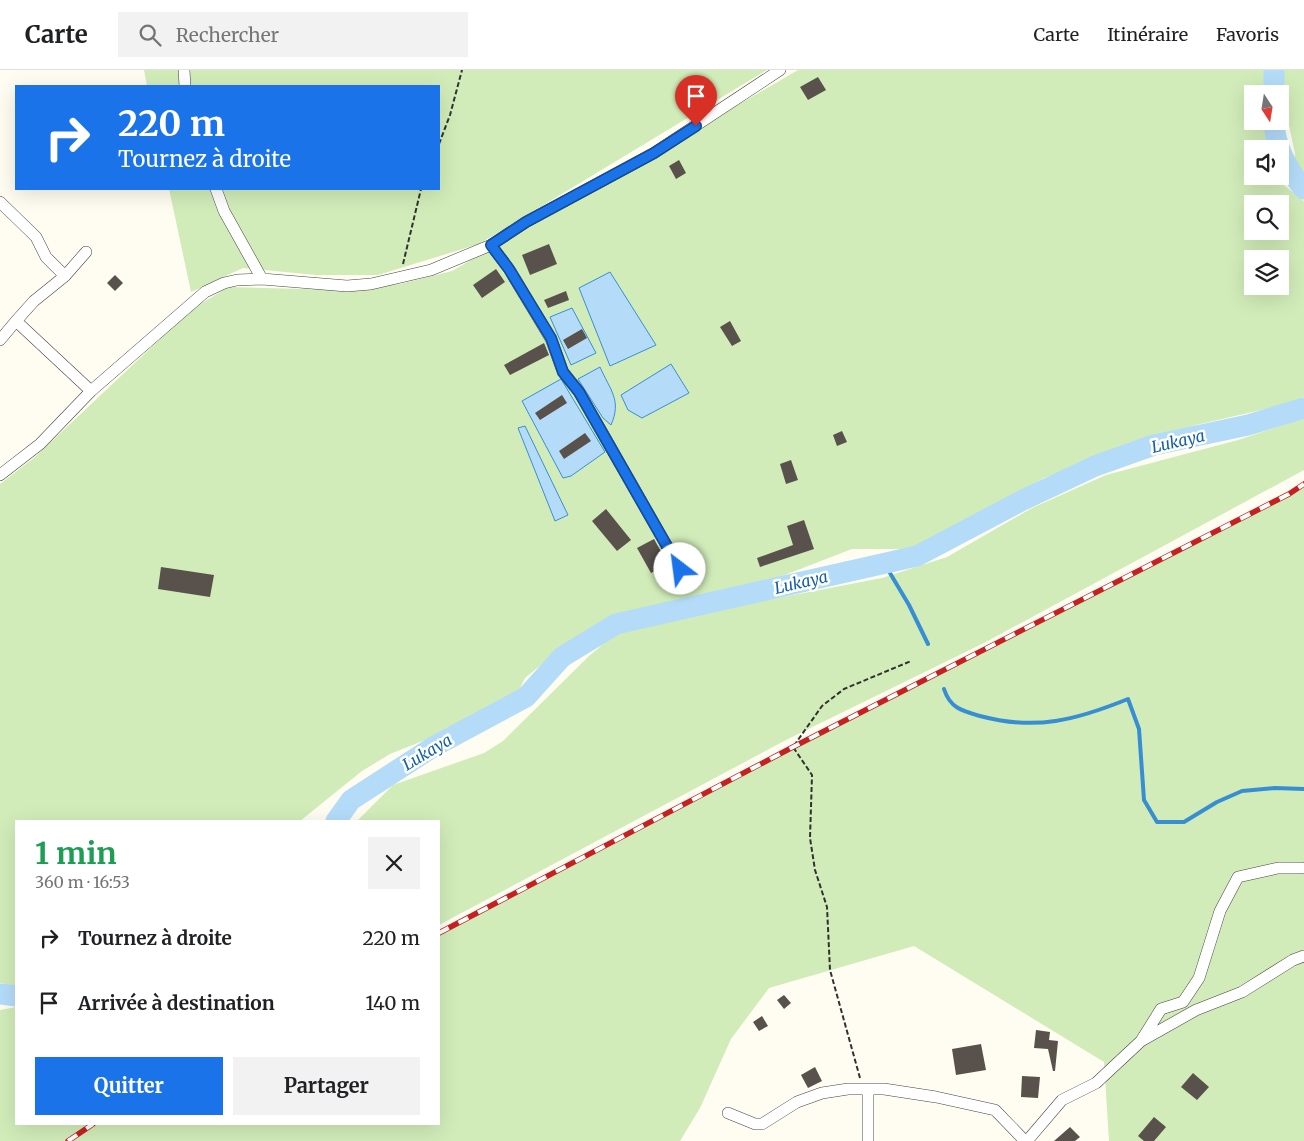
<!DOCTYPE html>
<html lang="fr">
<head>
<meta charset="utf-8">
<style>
	:root { --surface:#fff; --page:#f2f2f2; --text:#202124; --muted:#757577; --line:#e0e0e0; --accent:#1a73e8 }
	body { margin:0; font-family:Merriweather,serif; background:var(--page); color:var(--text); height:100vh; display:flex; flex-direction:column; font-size:19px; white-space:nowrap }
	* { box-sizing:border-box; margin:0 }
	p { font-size:16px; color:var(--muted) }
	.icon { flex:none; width:28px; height:28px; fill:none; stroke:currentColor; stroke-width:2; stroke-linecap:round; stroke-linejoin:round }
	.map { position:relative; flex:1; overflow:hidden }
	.drawer { position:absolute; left:15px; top:750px; width:425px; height:305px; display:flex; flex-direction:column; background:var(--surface); border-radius:0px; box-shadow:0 5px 20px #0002 }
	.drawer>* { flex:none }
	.top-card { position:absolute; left:15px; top:15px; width:425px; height:105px; border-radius:0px; box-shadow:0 5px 20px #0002; background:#1a73e8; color:#fff; overflow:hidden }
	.needle { width:32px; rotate:168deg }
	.fabs { position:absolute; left:1244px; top:15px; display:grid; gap:10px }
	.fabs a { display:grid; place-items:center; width:45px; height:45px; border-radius:0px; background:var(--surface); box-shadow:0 5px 20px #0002; font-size:25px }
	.pin { position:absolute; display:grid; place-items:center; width:42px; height:42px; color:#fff; margin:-51px -21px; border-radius:50% 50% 50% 0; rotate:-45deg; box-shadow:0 0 5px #0007 }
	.pin .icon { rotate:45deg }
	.me { position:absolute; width:55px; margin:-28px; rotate:330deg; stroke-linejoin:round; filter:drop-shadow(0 0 4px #0008) }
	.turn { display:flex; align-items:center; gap:18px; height:105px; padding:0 20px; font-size:22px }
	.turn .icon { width:65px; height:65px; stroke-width:2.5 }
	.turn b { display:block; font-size:35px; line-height:42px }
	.round { display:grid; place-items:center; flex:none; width:52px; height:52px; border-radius:0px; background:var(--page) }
	.headline { display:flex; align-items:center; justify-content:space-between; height:85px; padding:0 20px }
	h1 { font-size:30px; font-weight:700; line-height:38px; color:#1e9e55 }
	.primary-button { display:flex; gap:10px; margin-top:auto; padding:10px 20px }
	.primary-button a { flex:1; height:58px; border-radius:0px; background:var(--accent); color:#fff; font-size:20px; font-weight:700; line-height:58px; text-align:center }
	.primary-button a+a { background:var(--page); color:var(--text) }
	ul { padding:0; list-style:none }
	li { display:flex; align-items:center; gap:15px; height:65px; padding:0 20px }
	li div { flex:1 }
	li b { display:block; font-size:19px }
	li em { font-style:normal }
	header { display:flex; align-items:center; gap:30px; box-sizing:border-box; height:70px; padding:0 25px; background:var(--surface); border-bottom:1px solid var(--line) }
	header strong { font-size:24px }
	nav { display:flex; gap:28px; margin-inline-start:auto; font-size:18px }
	.search { width:350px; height:45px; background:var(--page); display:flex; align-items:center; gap:12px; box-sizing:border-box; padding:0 18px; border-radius:0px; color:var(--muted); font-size:19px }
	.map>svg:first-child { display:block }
</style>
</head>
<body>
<header>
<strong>Carte</strong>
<div class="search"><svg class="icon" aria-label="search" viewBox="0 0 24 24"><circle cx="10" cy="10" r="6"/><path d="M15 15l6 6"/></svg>Rechercher</div>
<nav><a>Carte</a><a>Itinéraire</a><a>Favoris</a></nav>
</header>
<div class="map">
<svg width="1304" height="1071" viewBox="0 0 1304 1071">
	<rect width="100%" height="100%" fill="#fffdf2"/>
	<path fill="#d1ecb9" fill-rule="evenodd" d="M144,0H767L479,174L378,205H316L243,198L191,222L169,119H439V16H147Z
		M798,0H1267L1266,24H1252V51H1268L1270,79H1252V106H1280L1284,115L1304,131V327L1291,333L1196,355L1114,381L1044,408L915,479H852L777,508L678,530L586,562L559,580L525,608L516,626L473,651L390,684L362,701L300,751H16V916L0,913V414L35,387L193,238L229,217L341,220L400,214L452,201ZM1252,134H1280V161H1252ZM1252,189H1280V216H1252Z
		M1281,0H1304V105L1294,94L1295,84L1281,17Z
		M1304,348V400L984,573L788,669L439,855V751H357L393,715L484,683L503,671L589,586L615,564L684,546L882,508L947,487L1032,438L1106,405L1238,370Z
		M1304,414V1071H1109L1104,992L914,876L769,918L731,969L700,1038L680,1071H68L93,1054H439V863L793,677L1289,424Z
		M16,937V1054H89L64,1071H0V940Z"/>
	<path fill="#b4dcf9" stroke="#388ed3" d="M610,202L656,275L610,296L579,218Z
		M572,238L596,283L571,295L550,247Z
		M671,294L689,323L642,348L628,340L621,325Z
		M600,297C610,320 622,330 611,355L603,348L578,309Z
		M561,309L605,382L571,406L563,408L522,331Z
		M525,356L568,445L555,451L518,358Z"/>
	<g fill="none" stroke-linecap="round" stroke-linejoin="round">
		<path stroke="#388ed3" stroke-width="4" d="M884,493L909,535L928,574
			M944,619C950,638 962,641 980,646C1036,661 1076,650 1128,629L1139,659L1144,730L1157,752H1184L1217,732L1242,721L1275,718L1304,719"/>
		<path stroke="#b4dcf9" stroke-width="21" d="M1274,24V0
			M1274,51C1274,75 1289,102 1304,119
			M336,751L351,730L433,677L526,627L562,587L616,554L917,486L1023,430L1095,396L1154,375L1248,355L1304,338
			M0,924L16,926"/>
	</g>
	<path fill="#59514b" d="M818,7L826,20L808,30L800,17Z
		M679,90L686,103L676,109L669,96Z
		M549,174L557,194L530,205L522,185Z
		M496,199L505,212L482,228L473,215Z
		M115,205L123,213L115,221L107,213Z
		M566,221L569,230L548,238L544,230Z
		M730,251L741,271L732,276L720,257Z
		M582,259L587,268L568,279L563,270Z
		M544,273L549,285L510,305L504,295Z
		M562,325L567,333L540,350L535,343Z
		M842,361L847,372L837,376L833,365Z
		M585,363L591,371L564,389L559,381Z
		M791,390L798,410L786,414L780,394Z
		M606,439L631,470L617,481L592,451Z
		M804,450L814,479L760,497L757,488L793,475L787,456Z
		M654,469L668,494L651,503L637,478Z
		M161,497L214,505L210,527L158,519Z
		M784,925L791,933L784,939L777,930Z
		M762,946L768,956L759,961L753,952Z
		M1036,960L1050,962L1049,970L1058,971L1055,1001H1053L1048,979L1034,978Z
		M981,974L986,1000L956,1005L952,979Z
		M815,997L822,1011L808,1018L801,1005Z
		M1193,1003L1209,1017L1197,1030L1181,1017Z
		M1022,1006L1040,1007L1038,1028L1021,1027Z
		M1154,1047L1166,1057L1154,1071H1144L1138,1066Z
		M1070,1057L1080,1067L1075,1071H1054Z"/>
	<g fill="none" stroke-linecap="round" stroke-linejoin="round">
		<g stroke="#424242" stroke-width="12">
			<path id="minor" d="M184,0L185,16
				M216,119L224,141L262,209
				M0,132L36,167L46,187L65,206L34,231L16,251
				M491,175L509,199L551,269L563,302L579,322L680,499
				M65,206L86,182
				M0,270L16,251L91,321
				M0,405L40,374L91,321L205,222L224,213L237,210L262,209L347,216L371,214L431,200L491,175L526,152L654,83L780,0
				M1141,971L1161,939L1183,932L1199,908L1220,841L1238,807L1278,798H1302
				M868,1019V1071
				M728,1043L755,1054H762L797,1032L822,1023L848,1019H884L936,1027L995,1040L1025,1071
				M1027,1071L1062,1030L1096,1013L1141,971L1196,940L1242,922L1293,890L1304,886"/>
		</g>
		<path stroke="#313131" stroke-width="2" stroke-dasharray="5 2.5" stroke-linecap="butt" d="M439,74L450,45L462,0
			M403,194L421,119
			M860,1008L830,900L827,837L815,800L810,768L812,705L793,677L822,636L844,619L911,591"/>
		<use href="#minor" stroke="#fff" stroke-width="11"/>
		<g stroke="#c62122" stroke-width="5.5">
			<path id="rail" d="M439,863L793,677L1289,424L1304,414
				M68,1071L93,1054"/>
		</g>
		<use href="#rail" stroke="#fff" stroke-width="4" stroke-dasharray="11" stroke-linecap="butt"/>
	</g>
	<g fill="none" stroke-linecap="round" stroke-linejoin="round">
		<g stroke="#114b97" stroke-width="12">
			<path id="route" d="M680,499L579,322L563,302L551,268L509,199L491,175L526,152L654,83L696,56"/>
		</g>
		<use href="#route" stroke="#1a73e8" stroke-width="9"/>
	</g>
	<g text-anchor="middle" stroke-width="5" stroke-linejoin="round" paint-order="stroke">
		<g font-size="16" font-style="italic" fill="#1360a7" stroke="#fff">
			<text transform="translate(1178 371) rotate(-13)" y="6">Lukaya</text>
			<text transform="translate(801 512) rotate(-13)" y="6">Lukaya</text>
			<text transform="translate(427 682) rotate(-31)" y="6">Lukaya</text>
		</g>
	</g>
</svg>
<div class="fabs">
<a><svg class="needle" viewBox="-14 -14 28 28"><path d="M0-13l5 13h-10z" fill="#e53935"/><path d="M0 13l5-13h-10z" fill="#757577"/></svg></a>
<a><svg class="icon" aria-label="sound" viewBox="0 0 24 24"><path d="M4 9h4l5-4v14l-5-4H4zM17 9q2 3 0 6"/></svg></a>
<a><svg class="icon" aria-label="search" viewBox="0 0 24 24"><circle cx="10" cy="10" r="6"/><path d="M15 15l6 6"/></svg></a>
<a><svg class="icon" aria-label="layers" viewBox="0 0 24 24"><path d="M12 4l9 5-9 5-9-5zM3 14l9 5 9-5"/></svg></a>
</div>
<div class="pin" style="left:696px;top:56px;background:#d93025"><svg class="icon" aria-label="arrive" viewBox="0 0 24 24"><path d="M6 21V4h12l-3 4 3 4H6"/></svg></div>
<svg class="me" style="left:680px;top:499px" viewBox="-20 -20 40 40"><circle r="19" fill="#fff"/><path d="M0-13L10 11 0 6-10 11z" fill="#1a73e8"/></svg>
<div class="top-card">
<div class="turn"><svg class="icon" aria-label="right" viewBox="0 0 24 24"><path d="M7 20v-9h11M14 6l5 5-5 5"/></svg><div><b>220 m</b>Tournez à droite</div></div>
</div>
<section class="drawer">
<div class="headline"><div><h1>1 min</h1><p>360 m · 16:53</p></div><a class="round"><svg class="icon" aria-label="close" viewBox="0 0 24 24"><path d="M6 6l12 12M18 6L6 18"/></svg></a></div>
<ul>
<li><svg class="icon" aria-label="right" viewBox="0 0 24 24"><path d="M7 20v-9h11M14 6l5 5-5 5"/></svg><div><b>Tournez à droite</b></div><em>220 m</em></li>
<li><svg class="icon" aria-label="arrive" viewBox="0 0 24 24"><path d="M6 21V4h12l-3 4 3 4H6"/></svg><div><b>Arrivée à destination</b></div><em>140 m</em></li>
</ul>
<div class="primary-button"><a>Quitter</a><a>Partager</a></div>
</section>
</div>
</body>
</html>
